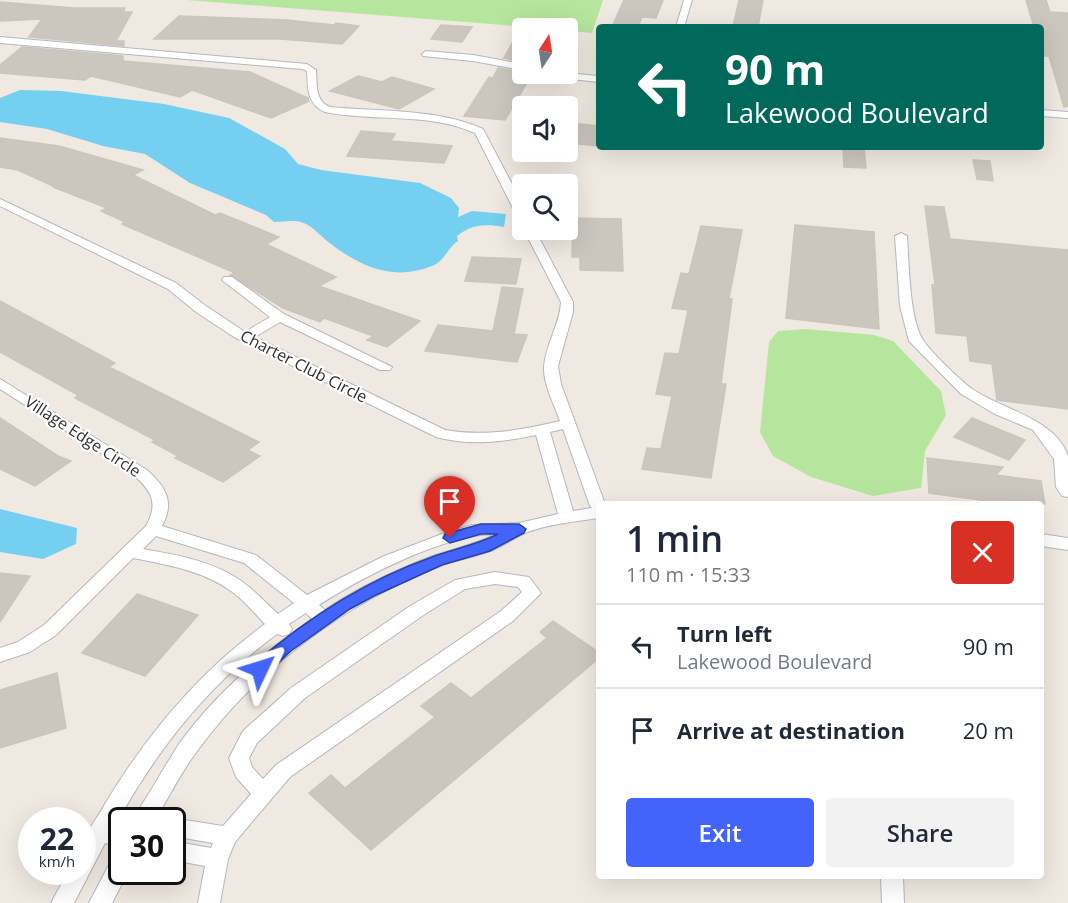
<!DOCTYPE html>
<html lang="en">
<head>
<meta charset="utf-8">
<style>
	:root { --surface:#fff; --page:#f2f2f3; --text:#1f2937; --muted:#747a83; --line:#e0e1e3; --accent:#4264fb }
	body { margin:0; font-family:"Open Sans",sans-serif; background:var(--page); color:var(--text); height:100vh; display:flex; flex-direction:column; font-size:22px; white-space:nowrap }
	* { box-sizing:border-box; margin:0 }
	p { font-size:20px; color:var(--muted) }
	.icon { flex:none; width:33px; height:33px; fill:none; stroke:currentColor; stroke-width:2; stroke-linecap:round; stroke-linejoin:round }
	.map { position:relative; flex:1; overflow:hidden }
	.details { position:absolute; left:596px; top:501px; width:448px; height:378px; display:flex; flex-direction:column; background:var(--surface); border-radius:6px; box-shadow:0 6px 24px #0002 }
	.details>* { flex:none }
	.hud { position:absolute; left:596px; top:24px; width:448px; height:126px; border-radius:6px; box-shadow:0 6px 24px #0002; background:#00695c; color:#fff; overflow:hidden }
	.needle { width:39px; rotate:12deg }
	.tools { position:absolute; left:512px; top:18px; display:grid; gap:12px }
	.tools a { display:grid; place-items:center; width:66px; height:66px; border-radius:6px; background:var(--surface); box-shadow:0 6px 24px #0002; font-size:30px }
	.speed { position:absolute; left:18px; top:807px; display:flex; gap:12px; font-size:30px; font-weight:700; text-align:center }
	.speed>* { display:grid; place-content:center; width:78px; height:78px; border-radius:50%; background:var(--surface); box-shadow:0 6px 24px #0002; line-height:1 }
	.speed small { font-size:15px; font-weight:400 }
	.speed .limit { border:3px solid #111; border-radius:9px; background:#fff; color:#111 }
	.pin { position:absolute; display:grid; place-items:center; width:51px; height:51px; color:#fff; margin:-62px -26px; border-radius:50% 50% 50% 0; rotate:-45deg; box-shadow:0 0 6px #0007 }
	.pin .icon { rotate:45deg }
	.me { position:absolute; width:66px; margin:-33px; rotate:49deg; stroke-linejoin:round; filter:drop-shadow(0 0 4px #0008) }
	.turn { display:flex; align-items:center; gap:21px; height:126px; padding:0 30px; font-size:27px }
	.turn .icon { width:78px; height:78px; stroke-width:2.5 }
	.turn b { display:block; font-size:42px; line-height:51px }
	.round { display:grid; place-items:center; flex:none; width:63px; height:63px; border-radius:6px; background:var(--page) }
	.head { display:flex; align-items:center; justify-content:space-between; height:102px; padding:0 30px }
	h1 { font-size:36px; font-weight:600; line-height:45px }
	.action { display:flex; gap:12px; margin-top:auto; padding:12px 30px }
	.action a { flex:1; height:69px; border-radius:6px; background:var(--accent); color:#fff; font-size:24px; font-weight:600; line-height:69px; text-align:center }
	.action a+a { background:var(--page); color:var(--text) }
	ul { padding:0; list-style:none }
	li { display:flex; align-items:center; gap:18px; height:84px; padding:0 30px; border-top:2px solid var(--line) }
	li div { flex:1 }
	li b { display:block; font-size:22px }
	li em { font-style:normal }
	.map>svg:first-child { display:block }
</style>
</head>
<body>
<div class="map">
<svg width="1068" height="903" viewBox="0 0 1068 903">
	<rect width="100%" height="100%" fill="#efe9e1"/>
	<path fill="#b6e59e" d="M187,0H603L592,33L567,31V28H541Z
		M806,329L874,335L893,341L941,391L946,415L925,451L921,488L873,496L811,477L773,456L760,432L769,342L778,331Z"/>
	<path fill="#75cff0" d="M20,90L61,91L164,104L229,118L285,149L298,164L321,170L420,183L451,198L459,208L458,217L472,211L506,214L504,227C486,224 472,224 457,236L458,241C448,247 445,261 432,266C392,282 359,266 327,241C320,235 310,224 301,222C293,220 282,222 274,222L266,215L190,183L145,154L103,146L47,129L0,122V98Z
		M0,509L77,528L76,544L43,559L0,552Z"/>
	<path fill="#cbc7bf" stroke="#cbc5ba" stroke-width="1.5" d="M624,0H663L656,18L642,17L638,27H612Z
		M739,0H763L758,27H733Z
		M1026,0H1046L1050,12L1068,13V106L1064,107L1049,56H1043L1041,48V27H1034Z
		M0,2L74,8H125L123,12H132L116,41H124V46L29,37L42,19L0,21Z
		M179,16L287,20L334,25L336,23L359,26L342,44L280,39H154Z
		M441,25L472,27L462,42L431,39Z
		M522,25V62L504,58Z
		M22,47L123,56V61L250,72L308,98L309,101L271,118L192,90L180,97L91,76L85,80L0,73V65Z
		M498,68L522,72V80L528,81L505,120L464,116L489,77L493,78Z
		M358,76L382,82L392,77L434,89L399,109L330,91Z
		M579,124L598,126V146L571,143Z
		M361,131L395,134L391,141L452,146L444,163L347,156Z
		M0,138L59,146L143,170L133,175L215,215L220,213L279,237L266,244L336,277L319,286L420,321L387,347L367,340L373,336L324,318L320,322L283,308L230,275L235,273L122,224L125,222L101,211L107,208L53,187H55L18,170L0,167Z
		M843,147H864L866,168L844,167Z
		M973,160L990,161L993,181L977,179Z
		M925,206L944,207L950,239L1068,250V409L997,400L992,364L970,361L967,336L936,333L932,285H935Z
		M573,218L621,219L623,271L580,270V257H572Z
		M795,225L874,232L879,329L786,318Z
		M701,226L742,230L729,299H732L721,384H726L711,478L642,469L647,448L661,449L672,396L656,394L665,353L679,354L688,310L672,308L681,273L689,274Z
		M472,257L521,259L516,284L465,281Z
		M502,287L523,289L514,334L527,335L517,362L425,351L438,325L493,331Z
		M0,301L115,363L109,367L259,442L248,450L260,456L223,482L175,458L178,456L152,442L155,440L75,398L78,395L0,352Z
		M0,418L58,456L71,461L35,486L0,469Z
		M972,418L1003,431L1025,440L1009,460L954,437Z
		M927,458L1003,467L996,475L1041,481L1045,504H1011L929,493Z
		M0,573L30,576L0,622Z
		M137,594L198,615L145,676L82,653Z
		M553,621L598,652V659L371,850L309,793L331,775L345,788L435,717L421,706L451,683L471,698L547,638L540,632Z
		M57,673L66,728L0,748V690Z"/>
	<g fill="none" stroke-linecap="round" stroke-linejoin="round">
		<g stroke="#b4b7c1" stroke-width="2">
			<path id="street" d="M684,0H692L684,27H676Z
				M0,37L307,64L316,70C317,85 315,101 330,107C379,112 436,108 483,129L522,203V217L516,214L475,133C428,112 374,122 325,112C307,104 308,89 307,71L302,69L0,43Z
				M426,51L473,55L522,64V70L473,61L423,56L422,54Z
				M567,73L598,76V82L554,77L549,74Z
				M1041,110L1068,112V118L1041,116Z
				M0,199L176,283L206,306L245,332L270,317L222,280L224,277H232L284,314L392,367L390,370H380L280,322L255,337L445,430C484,437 522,430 560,421C554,404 543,384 544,366C546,344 560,324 561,302L524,230H535L573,302V312L558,366L561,384L605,504H598V518C574,522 546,524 523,534C512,539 502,547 490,551C475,557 458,559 442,565C345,603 256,669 195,754C180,774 168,799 155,820H122V826L116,825L114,827L122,829V847L105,843L74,903H51L68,872H82C82,863 80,852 83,844C86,831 99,816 105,804C147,734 199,672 265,624C254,613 244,600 231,591C202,570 167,565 133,558L56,635L30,652L0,662V648L18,642L44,625L146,526C160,501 150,489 130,472L0,389V379L147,470C166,487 175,502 162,526L256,555L307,595L382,557L442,534L472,525L519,523L558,514L536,435C503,442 469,446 436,437L234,337L196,312L168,289L0,206ZM563,429L590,506L592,508L573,511L550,432ZM496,534C475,545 452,549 430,557C394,571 357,588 325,610L319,605C362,577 445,534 496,534ZM156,536L244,563L294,603L278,614C267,604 256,592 244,583C215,561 177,555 143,549ZM306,613L312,619C263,653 214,695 179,744C165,766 152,789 138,811L125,808C164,741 213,681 277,634L283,636L289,634L292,629L289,624Z
				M901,233L907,236C909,263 909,318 923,340C930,351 961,381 972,389C1001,409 1056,419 1068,456C1068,467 1068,485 1068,497L1062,496L1056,487L1054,459L1033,430L995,414L961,394L909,341L900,306L895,236Z
				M1041,534L1068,538V550L1041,546Z
				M495,572L529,577L541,593L513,621L290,777L235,842L228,859L220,903H198L205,866L172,860V841L211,848L213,843L172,836V820H165L172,818L223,826L251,794L236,777L229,758L243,731L291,688L410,606L455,580ZM495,584L518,587L522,592L501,611L276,765L263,779L252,767L249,758L257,743L305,698L422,616L465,589Z
				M122,853V872H128L112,903H89L114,855Z
				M881,876H903L904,903H882Z"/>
		</g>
		<use href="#street" fill="#fff" fill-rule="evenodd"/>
	</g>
	<path fill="#4264fb" stroke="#2b41a3" stroke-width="1.5" d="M481,524H519L526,529L524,533L490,551L442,565L374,596L350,609L291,651L266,674L260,675L254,674L252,669L254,664C306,619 367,580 432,557C454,549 476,545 498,534H481L450,543L443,538L445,534Z"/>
	<g text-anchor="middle" stroke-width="4.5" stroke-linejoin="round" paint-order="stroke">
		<g font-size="16" fill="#2e2e2e" stroke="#fff">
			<text transform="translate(304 366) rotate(27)" y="6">Charter Club Circle</text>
			<text transform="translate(83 436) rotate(33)" y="6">Village Edge Circle</text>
		</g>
	</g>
</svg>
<div class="tools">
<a><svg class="needle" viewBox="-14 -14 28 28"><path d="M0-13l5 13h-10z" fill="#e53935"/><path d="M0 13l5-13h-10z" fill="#747a83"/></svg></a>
<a><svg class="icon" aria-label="sound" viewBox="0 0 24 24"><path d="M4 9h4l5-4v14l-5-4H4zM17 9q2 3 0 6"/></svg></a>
<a><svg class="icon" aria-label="search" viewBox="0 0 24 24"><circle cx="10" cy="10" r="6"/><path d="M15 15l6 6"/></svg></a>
</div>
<div class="speed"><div>22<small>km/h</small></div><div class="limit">30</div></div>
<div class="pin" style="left:450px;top:538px;background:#d93025"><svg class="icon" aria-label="arrive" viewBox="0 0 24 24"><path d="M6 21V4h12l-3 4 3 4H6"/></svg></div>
<svg class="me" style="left:260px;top:669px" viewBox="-20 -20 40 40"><path d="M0-17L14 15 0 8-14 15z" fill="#4264fb" stroke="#fff" stroke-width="4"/></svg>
<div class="hud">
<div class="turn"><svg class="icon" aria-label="left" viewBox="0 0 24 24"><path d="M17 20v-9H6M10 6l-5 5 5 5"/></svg><div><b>90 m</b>Lakewood Boulevard</div></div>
</div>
<section class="details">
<div class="head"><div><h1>1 min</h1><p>110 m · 15:33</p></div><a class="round" style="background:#d93025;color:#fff"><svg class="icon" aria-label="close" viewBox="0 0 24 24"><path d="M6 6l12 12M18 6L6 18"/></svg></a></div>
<ul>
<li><svg class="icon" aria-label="left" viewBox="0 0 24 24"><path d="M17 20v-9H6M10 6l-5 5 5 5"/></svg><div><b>Turn left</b><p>Lakewood Boulevard</p></div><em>90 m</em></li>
<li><svg class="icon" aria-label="arrive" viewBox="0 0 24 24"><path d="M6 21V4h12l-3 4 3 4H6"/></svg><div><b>Arrive at destination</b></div><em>20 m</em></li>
</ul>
<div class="action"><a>Exit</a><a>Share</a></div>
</section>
</div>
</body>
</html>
